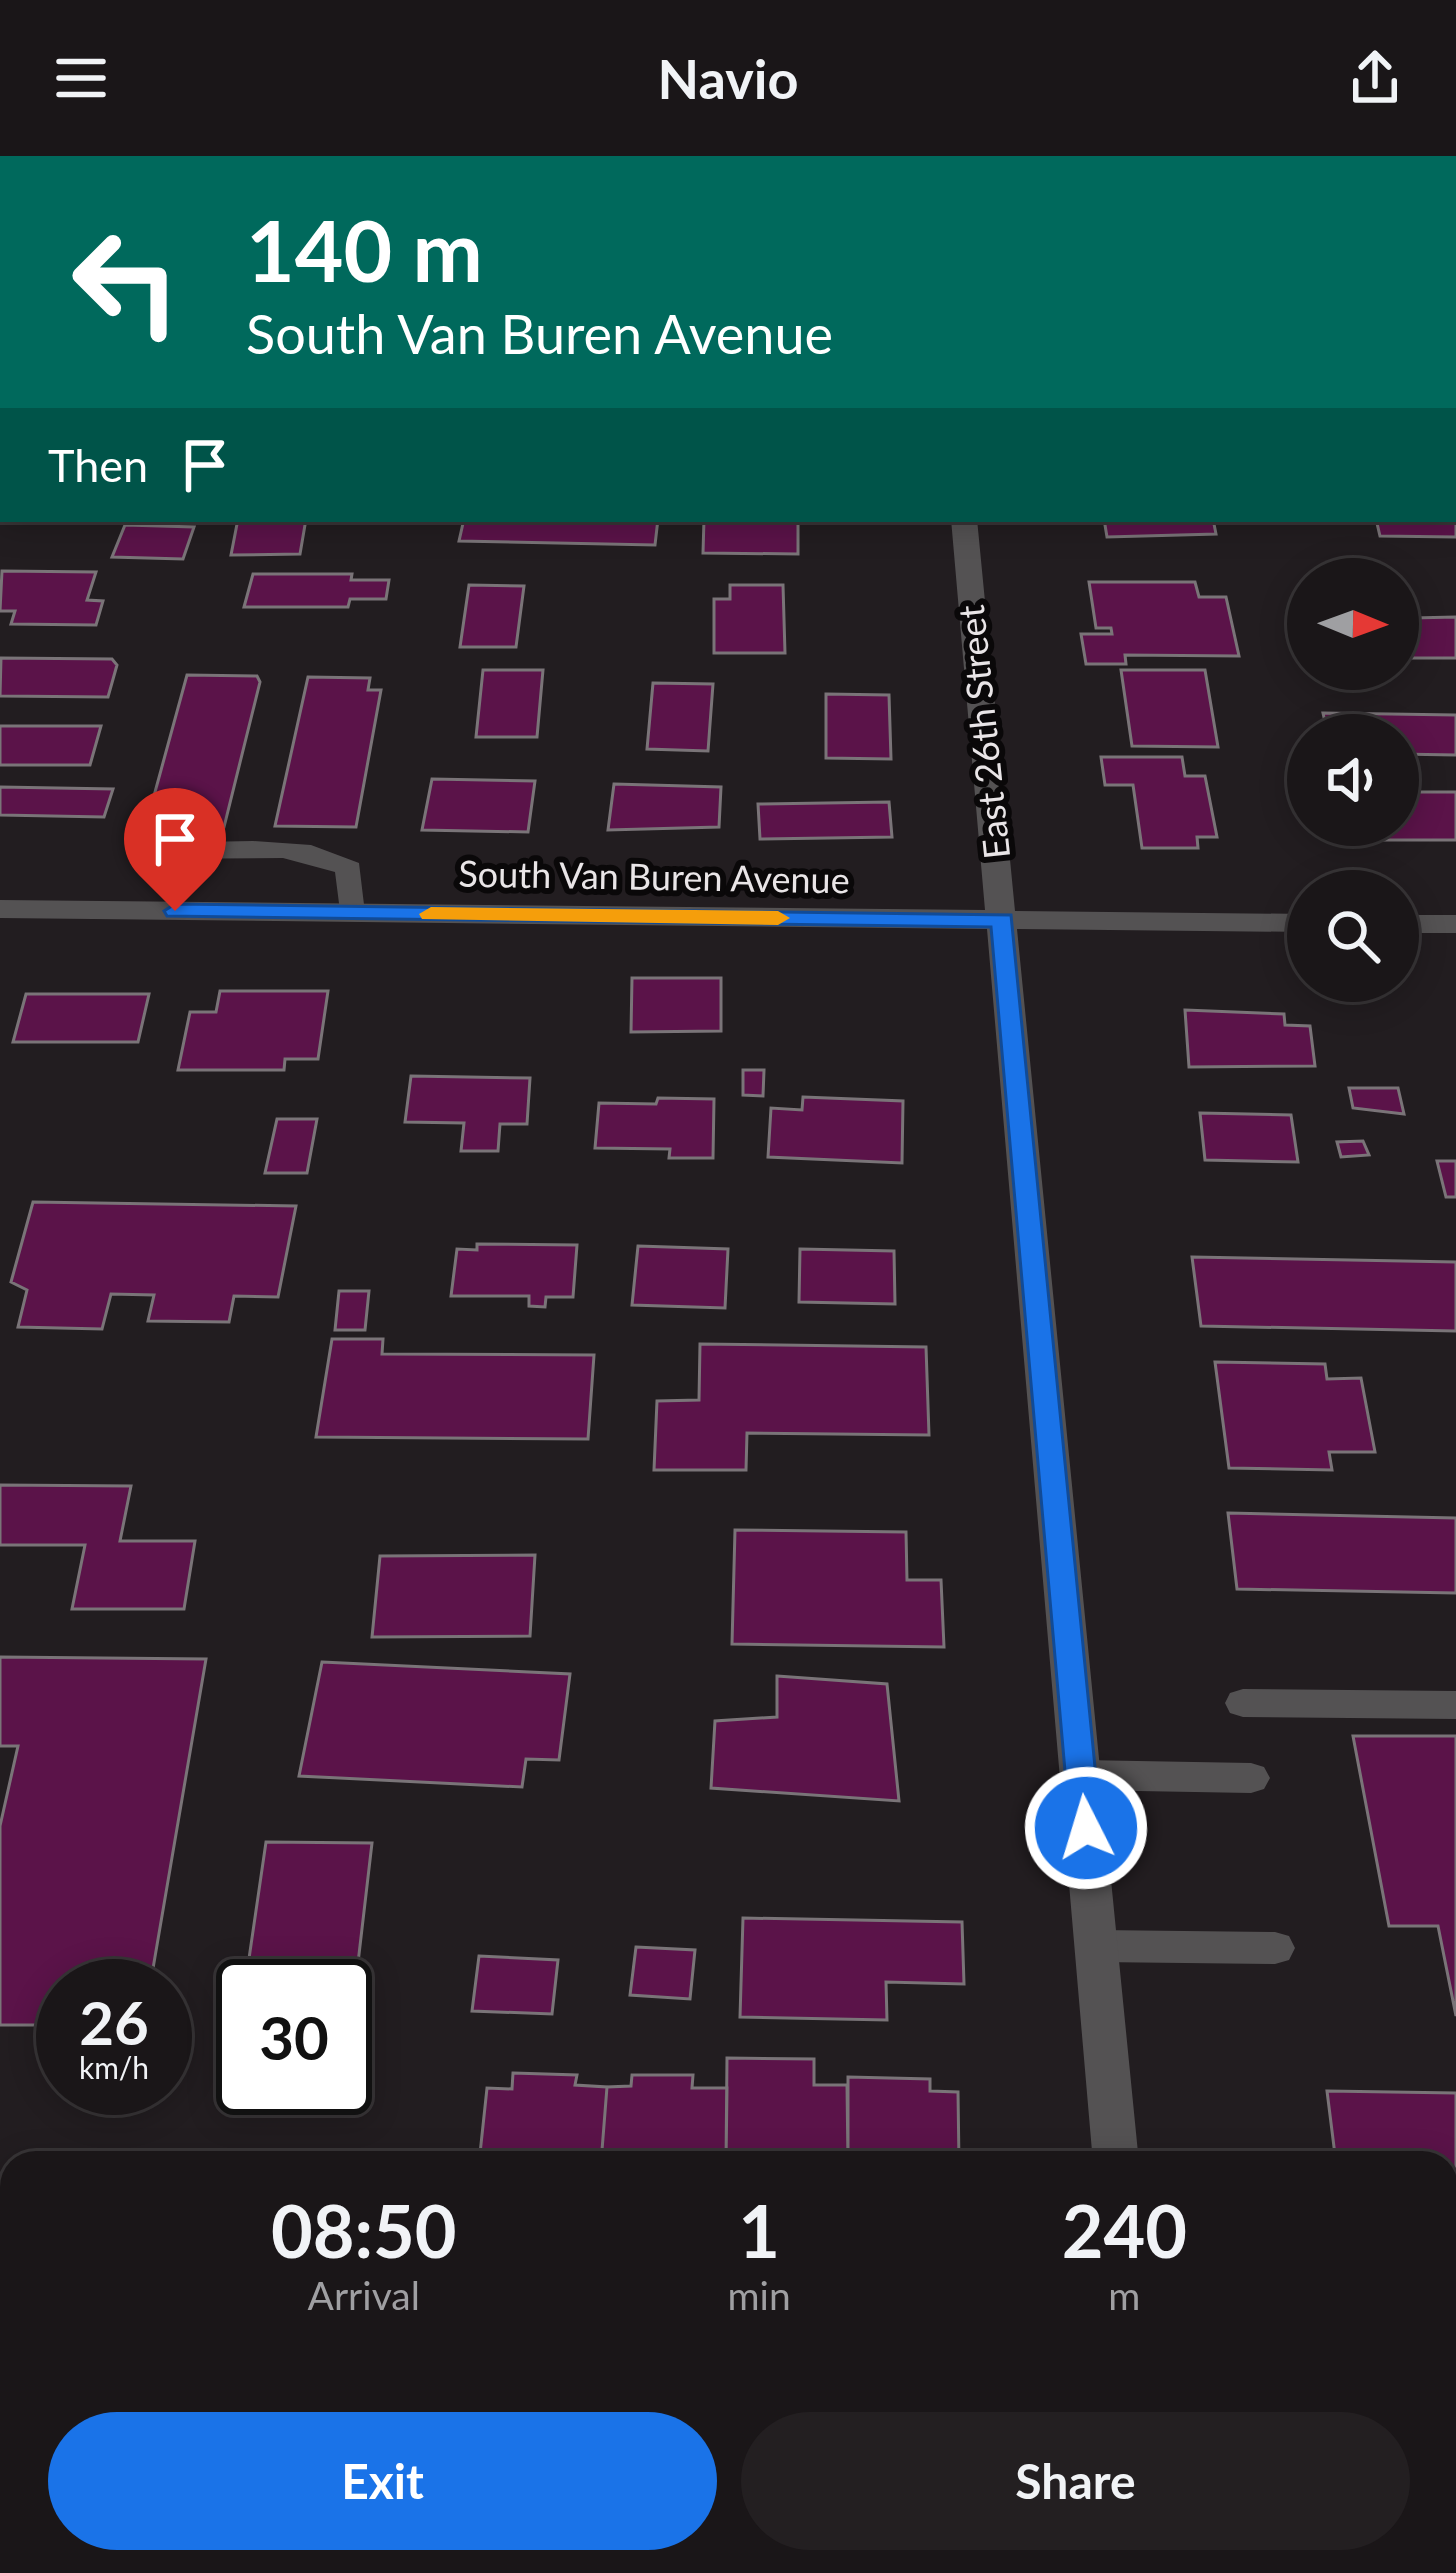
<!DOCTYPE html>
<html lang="en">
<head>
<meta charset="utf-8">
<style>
	:root { --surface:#1a1618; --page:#231f21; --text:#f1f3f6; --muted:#9f9fa2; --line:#383537; --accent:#1a73e8 }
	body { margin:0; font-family:Lato,sans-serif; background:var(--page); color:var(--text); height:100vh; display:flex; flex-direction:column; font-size:45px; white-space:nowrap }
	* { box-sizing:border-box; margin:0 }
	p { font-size:39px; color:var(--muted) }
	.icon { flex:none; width:66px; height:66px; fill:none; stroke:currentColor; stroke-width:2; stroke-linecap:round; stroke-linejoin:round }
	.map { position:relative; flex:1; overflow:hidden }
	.sheet { position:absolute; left:0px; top:1995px; width:1458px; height:423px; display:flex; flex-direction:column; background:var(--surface); border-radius:36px 36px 0 0; box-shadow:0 6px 30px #0003,0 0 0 3px var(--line) }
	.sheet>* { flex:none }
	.top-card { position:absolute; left:0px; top:0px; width:1458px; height:366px; box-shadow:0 6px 30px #0003,0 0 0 3px var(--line); background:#00695c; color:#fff; overflow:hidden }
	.needle { width:78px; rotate:91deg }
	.controls { position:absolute; left:1287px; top:402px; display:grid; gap:24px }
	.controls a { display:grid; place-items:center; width:132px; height:132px; border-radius:50%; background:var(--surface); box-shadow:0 6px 30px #0003,0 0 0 3px var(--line); font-size:60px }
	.speed { position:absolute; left:36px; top:1803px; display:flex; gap:24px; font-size:60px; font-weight:700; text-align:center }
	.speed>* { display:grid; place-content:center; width:156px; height:156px; border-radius:50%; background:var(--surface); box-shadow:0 6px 30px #0003,0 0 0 3px var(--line); line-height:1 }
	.speed small { font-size:30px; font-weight:400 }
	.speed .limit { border:6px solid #111; border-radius:18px; background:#fff; color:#111 }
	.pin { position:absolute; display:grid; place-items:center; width:102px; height:102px; color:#fff; margin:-123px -51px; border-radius:50% 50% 50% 0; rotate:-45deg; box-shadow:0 0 12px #0007 }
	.pin .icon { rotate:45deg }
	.me { position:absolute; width:132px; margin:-66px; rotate:355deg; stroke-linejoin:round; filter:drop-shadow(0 0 9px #0008) }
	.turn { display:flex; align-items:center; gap:42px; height:252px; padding:0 48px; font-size:54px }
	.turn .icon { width:156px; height:156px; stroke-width:2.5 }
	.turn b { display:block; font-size:84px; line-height:102px }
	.then { display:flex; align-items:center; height:114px; padding:0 48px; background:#0003; gap:24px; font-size:45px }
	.eta { display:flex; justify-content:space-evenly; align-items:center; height:204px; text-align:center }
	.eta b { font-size:72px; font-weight:700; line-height:84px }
	.cta { display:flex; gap:24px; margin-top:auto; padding:24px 48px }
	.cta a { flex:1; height:138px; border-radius:72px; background:var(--accent); color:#fff; font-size:48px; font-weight:700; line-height:138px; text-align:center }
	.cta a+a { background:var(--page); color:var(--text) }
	header { display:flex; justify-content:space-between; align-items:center; height:156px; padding:0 48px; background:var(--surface); font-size:54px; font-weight:700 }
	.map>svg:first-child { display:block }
</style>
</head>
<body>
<header><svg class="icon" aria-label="menu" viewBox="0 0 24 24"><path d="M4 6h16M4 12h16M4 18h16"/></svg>Navio<svg class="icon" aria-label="share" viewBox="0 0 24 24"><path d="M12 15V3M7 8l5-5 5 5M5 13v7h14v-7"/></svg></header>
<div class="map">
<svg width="1456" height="2417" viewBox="0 0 1456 2417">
	<rect width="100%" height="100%" fill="#221d20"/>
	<path fill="#5b1349" stroke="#7a7478" stroke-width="3" d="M1456,345V381L1380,380L1376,363H1455Z
		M238,363H306L300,398L231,399Z
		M464,363H658L655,389L459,385Z
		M704,363H798V398L703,397Z
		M1104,363H1213L1216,378L1107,381Z
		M125,369L194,371L183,403L112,401Z
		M2,415L96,416L87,444L103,445L96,469L11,468L15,455H0Z
		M253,418H352L351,424H389L386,443H350L348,451H244Z
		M1089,426H1195L1199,441H1226L1239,500L1125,499L1126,508H1086L1081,478H1112L1111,472H1096Z
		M469,429L524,430L516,491H460Z
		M730,429H783L785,497H714V443H730Z
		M1398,443H1406L1412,462L1456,461V502H1398Z
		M1,502L112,503L117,509L108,541L0,540Z
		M483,514H543L537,581H476Z
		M1121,514H1205L1218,591L1132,590Z
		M187,519L257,520L260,526L224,671L146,669Z
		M308,521L370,522L368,534H381L356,671L275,670Z
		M653,527L713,528L708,595L647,593Z
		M826,538L889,539L891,603L826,602Z
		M1323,557L1456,559V599L1398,598V579H1328Z
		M0,570H101L90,609H0Z
		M1101,601H1182L1185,620H1205L1217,681H1197L1198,692H1142L1133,629H1105Z
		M432,623L535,625L528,676L422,674Z
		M614,628L721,631L719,671L608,674Z
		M0,631L113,633L104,661L0,659Z
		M1398,636H1456V684H1341L1337,669H1398Z
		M889,646L892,681L760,683L758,648Z
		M632,822H721V875L631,876Z
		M220,835H328L318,903H285L284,914H178L190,856H216Z
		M26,838H149L138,886H13Z
		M1185,854L1284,858L1285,869L1310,870L1315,910L1189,911Z
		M743,914H764L763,940L743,939Z
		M411,920L530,922L527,968H500L498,995H461L464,967L405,966Z
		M1349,932H1398L1404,958L1353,952Z
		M803,941L903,945L902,1007L768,1001L771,952L802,954Z
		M658,942L714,943L713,1002H669L670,993L595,992L599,947L656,948Z
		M1200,957L1291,959L1298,1006L1205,1004Z
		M277,963H317L307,1017H265Z
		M1363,985L1369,999L1341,1001L1337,986Z
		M1437,1005H1456V1041H1446Z
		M33,1046L296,1050L278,1141L234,1140L229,1166L148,1165L154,1139L111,1138L102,1173L18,1171L27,1134L11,1126Z
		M477,1088L577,1089L573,1141H546L545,1151L529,1150V1140H451L457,1093L477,1094Z
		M638,1090L728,1093L725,1152L632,1149Z
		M800,1093L894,1095L895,1148L799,1146Z
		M1192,1101L1456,1106V1175L1201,1170Z
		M339,1135H369L365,1174H335Z
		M332,1183H383L382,1198L594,1199L588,1283L316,1281Z
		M700,1188L926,1191L929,1279L747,1277L746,1314H654L657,1245L699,1244Z
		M1215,1206L1325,1208L1327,1223L1361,1222L1375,1296H1329L1332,1314L1229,1312Z
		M0,1329L131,1330L120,1385H195L184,1453H72L85,1389H0Z
		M1228,1357L1456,1362V1437L1237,1433Z
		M735,1374L906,1376L907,1424H941L944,1491L732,1488Z
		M535,1399L530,1480L372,1481L380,1400Z
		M0,1501L206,1503L150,1830H63V1869H0V1670L18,1590H0Z
		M322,1506L570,1518L559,1604L526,1603L522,1631L299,1620Z
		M777,1520L887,1528L899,1645L711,1632L715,1565L777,1561Z
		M1353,1580H1456V1860L1438,1770H1389Z
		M266,1686L372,1687L351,1867H345V1830H245Z
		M743,1762L962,1766L964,1828L886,1826L887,1864L740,1861Z
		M636,1791L695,1794L690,1843L630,1839Z
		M479,1800L558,1804L552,1858L472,1855Z
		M727,1902L814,1903V1929H847L848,2007H726Z
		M513,1917L577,1919L575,1929L607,1931L601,2007H479L487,1932L512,1933Z
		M632,1919H693L692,1932H727L726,2007H601L607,1931L631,1930Z
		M848,1921L930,1923V1935L958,1936L959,2007H848Z
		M1327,1935L1456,1937V2026H1446V2007H1336Z
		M1446,2116H1456V2258L1446,2257Z
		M0,2157H12V2381L0,2380Z
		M1446,2289H1456V2406H1410H1446Z
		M745,2406H814V2417H745Z
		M905,2406H979V2417L905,2414Z"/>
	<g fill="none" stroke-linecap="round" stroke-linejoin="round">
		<path fill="#545253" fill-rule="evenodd" d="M1431,0H1451L1452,3H1432Z
			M1455,32H1456V47H1455Z
			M253,685L311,689L359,707L365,757L361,763H341L335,716L283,702L146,703L132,695L146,687Z
			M1243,1533L1456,1535V1563L1243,1561L1230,1557L1225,1547L1230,1537Z
			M1081,1604L1251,1607L1264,1611L1270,1622L1264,1633L1251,1637L1081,1634L1068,1629L1062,1619L1068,1609Z
			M1097,1774L1275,1776L1289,1780L1295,1792L1289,1804L1275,1808L1097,1806L1083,1802L1077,1790L1083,1778Z"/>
		<path fill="#545253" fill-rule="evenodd" d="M46,0H68L45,3Z
			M917,0H939L940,3H918Z
			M3,120V140L0,141V121Z
			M951,363H977L1015,755L1308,758V776L1017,773L1139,2007H1093L987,773L0,762V744L985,754Z
			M1398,759H1456V777H1398Z
			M1127,2406H1177L1178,2417H1128Z"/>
	</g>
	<path fill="#1a73e8" stroke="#114b97" stroke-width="3" d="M175,748L1011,759L1101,1672L1097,1681H1075L1070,1672L991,771L167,760L164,755Z"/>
	<path fill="#f59e0b" d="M431,751L778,755L790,762L778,769L422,763L419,758Z"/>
	<g text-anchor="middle" stroke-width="12" stroke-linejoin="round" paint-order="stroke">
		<g font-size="36" fill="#e9e5e7" stroke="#0a0809">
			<text transform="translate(984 576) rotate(-96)" y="13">East 26th Street</text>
			<text transform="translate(654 721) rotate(1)" y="13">South Van Buren Avenue</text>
		</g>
	</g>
</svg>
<div class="controls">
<a><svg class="needle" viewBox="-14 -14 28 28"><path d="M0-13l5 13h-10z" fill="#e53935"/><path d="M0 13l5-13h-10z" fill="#9f9fa2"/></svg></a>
<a><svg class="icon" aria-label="sound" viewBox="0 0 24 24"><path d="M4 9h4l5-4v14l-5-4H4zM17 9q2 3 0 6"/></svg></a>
<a><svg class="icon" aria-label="search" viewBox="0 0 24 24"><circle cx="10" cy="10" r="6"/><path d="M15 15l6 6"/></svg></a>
</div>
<div class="speed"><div>26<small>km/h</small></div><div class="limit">30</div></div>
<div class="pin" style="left:175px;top:755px;background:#d93025"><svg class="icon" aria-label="arrive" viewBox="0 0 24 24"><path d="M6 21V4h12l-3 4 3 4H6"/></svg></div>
<svg class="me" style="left:1086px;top:1672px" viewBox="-20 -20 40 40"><circle r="17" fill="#1a73e8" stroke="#fff" stroke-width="3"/><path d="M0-11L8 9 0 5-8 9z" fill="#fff"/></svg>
<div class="top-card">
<div class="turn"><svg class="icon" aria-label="left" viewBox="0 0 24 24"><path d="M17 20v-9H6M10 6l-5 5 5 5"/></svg><div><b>140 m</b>South Van Buren Avenue</div></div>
<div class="then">Then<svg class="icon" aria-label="arrive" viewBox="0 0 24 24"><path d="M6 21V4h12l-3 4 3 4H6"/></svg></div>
</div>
<section class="sheet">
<div class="eta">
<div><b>08:50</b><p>Arrival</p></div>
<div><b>1</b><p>min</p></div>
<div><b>240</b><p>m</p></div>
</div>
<div class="cta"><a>Exit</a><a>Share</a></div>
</section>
</div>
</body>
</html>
